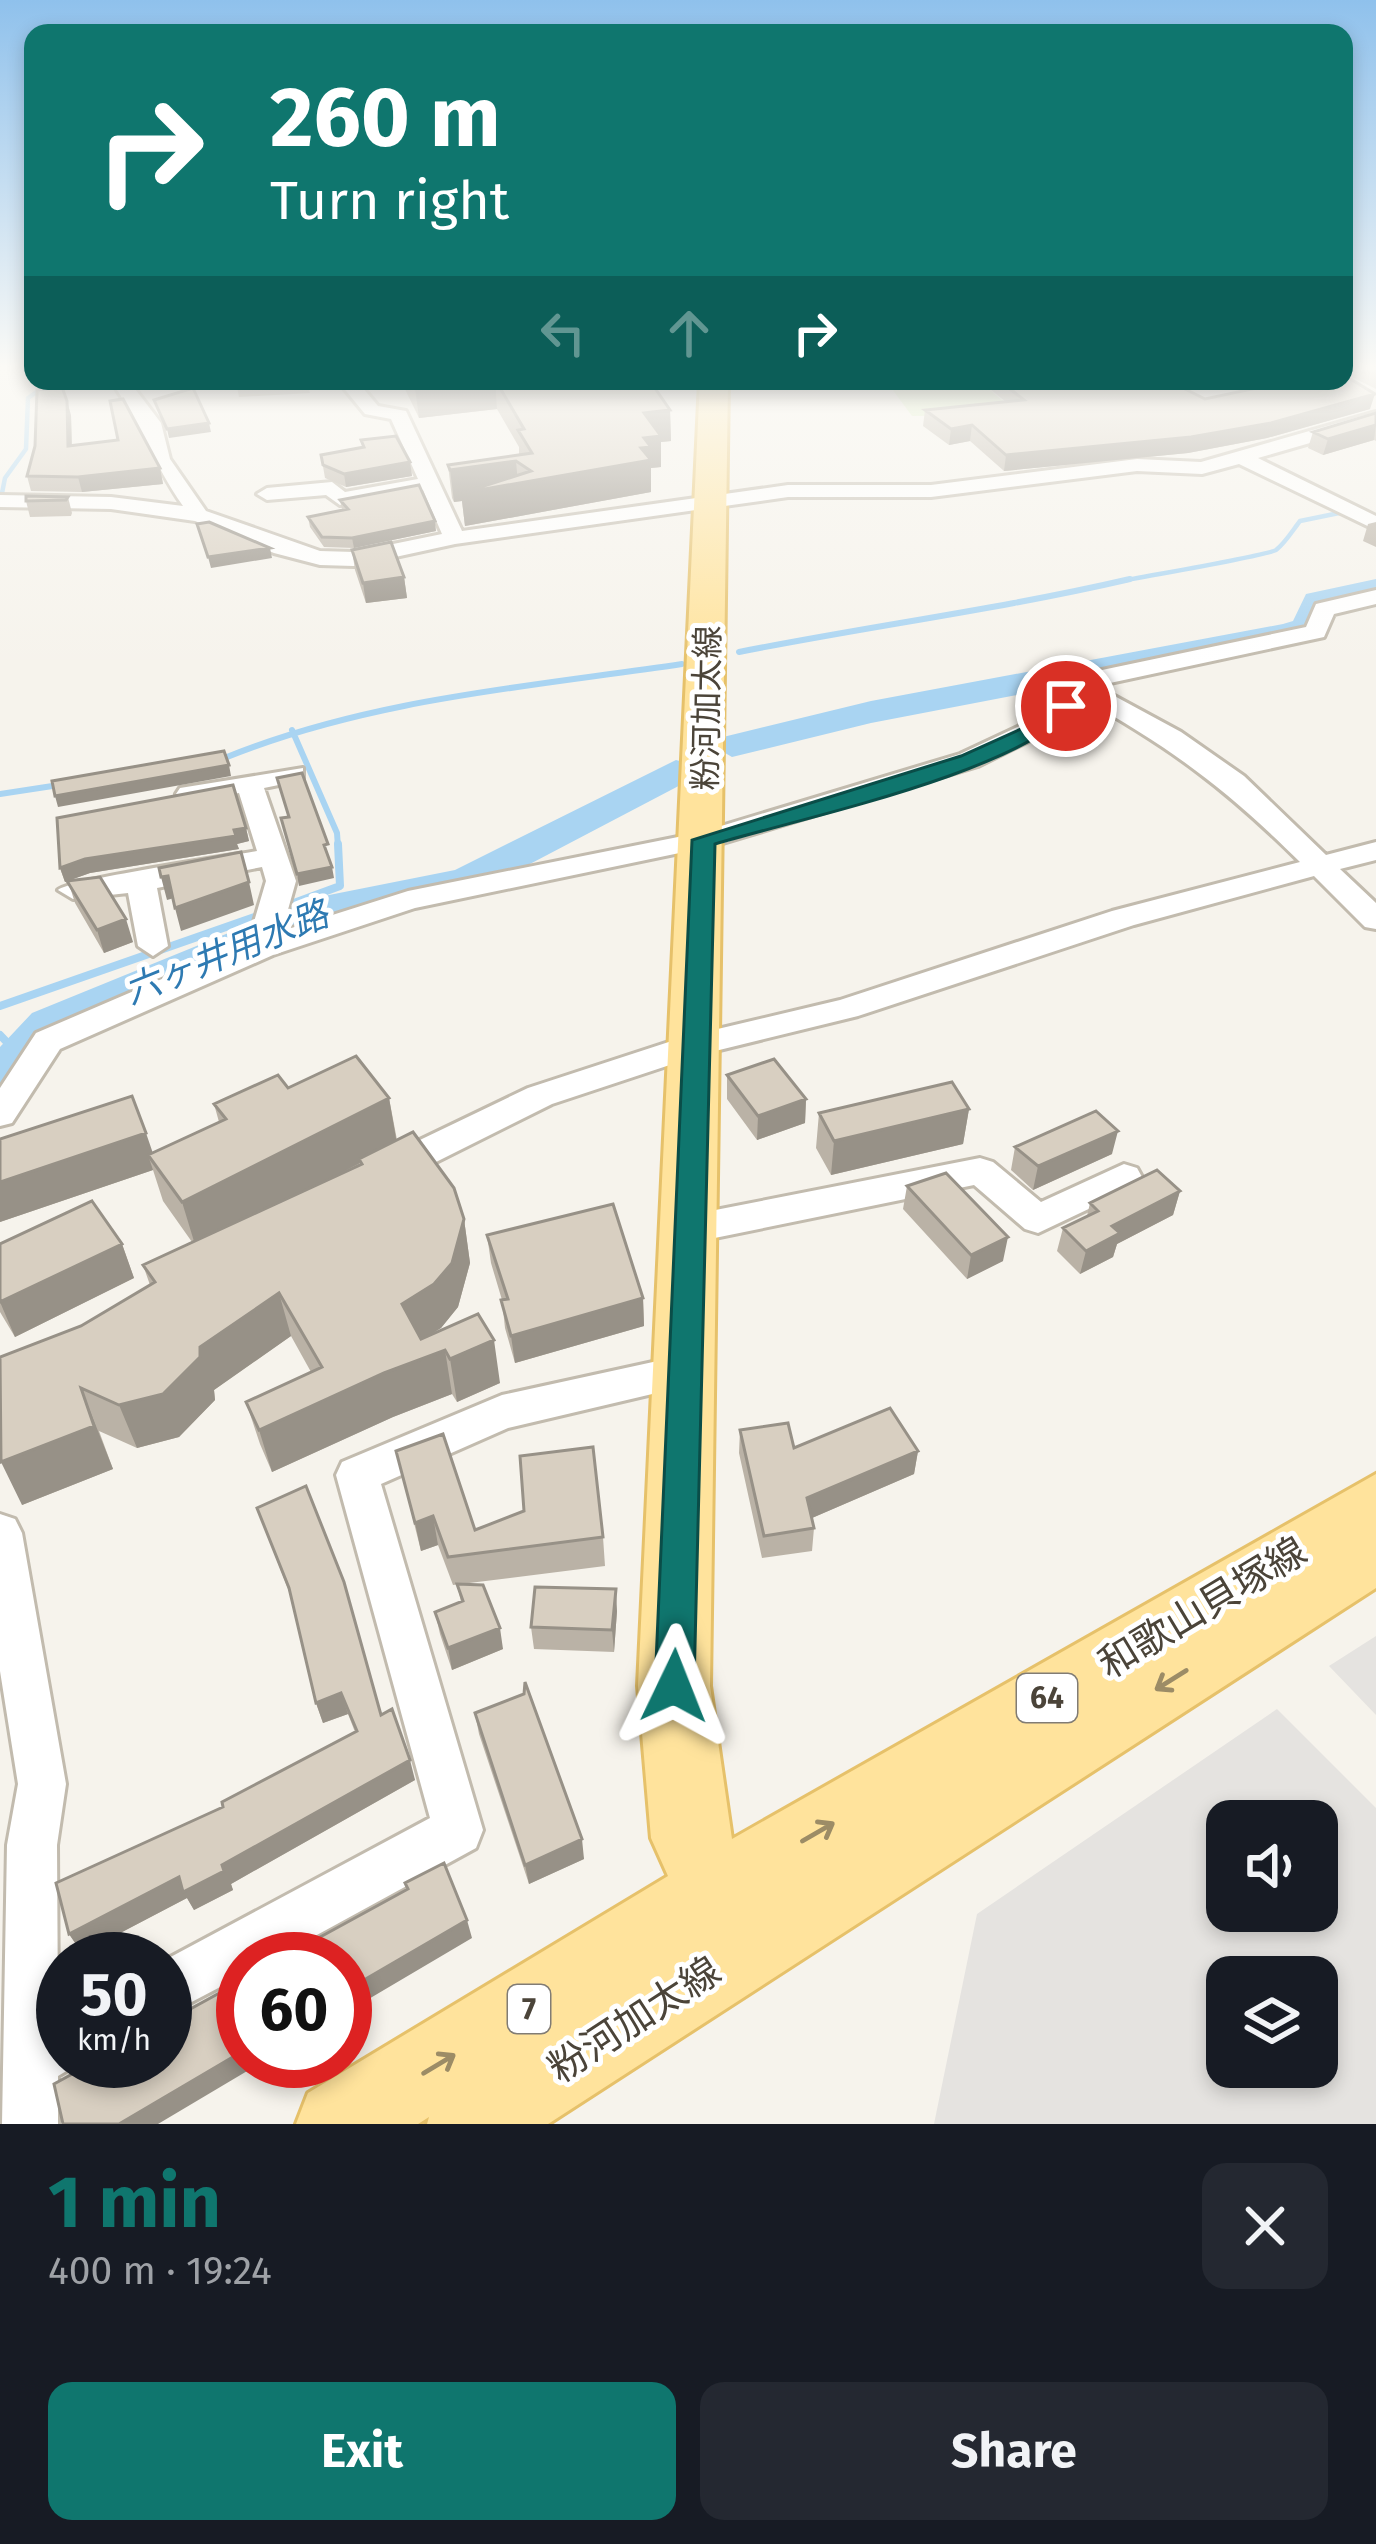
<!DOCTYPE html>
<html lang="en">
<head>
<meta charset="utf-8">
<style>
	:root { --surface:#171b24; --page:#242831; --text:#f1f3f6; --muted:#9ea1a6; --accent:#0f766e }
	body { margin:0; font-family:"Fira Sans","Noto Sans JP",sans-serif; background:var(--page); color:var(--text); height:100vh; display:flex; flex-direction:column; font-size:45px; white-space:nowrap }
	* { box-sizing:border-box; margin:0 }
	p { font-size:39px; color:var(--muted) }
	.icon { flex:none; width:66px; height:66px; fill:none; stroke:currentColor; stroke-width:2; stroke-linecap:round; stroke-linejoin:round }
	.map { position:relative; height:2124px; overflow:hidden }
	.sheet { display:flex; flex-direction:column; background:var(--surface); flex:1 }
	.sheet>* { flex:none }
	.top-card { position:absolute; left:24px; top:24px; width:1329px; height:366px; border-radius:24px; box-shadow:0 6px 18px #0003; background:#0f766e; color:#fff; overflow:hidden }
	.buttons { position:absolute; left:1206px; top:1800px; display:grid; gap:24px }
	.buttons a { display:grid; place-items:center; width:132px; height:132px; border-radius:24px; background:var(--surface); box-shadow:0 6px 18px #0003; font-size:60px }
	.speed { position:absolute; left:36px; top:1932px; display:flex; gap:24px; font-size:60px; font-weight:700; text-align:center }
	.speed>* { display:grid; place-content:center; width:156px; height:156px; border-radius:50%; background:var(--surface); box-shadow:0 6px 18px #0003; line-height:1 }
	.speed small { font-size:30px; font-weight:400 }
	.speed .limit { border:18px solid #d22; background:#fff; color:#111 }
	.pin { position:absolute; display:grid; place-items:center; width:102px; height:102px; color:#fff; margin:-51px; border:6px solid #fff; border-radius:50%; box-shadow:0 3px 12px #0007 }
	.me { position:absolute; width:132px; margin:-66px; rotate:2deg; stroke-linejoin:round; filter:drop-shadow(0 0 9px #0008) }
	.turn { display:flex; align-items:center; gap:42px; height:252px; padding:0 48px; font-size:54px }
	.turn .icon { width:156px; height:156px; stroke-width:2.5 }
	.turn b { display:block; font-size:84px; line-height:102px }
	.lanes { display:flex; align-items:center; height:114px; padding:0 48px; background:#0003; justify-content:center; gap:60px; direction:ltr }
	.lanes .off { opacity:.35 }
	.round { display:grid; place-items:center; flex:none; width:126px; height:126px; border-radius:24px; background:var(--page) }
	.overview { display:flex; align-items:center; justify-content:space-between; height:204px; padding:0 48px }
	h1 { font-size:72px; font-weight:700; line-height:90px; color:var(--accent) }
	.button { display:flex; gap:24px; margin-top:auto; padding:24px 48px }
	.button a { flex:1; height:138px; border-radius:24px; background:var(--accent); color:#fff; font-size:48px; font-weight:700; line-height:138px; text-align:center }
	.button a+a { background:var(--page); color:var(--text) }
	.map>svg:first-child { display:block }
</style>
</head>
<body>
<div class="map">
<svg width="1376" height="2124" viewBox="0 0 1376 2124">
	<rect width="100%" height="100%" fill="#f6f3ec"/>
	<path fill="#d2eab5" d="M886,381H979L1020,415L912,416Z"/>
	<path fill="#e5e3e0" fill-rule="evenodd" d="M1376,1636V1715L1329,1666Z
		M1277,1709L1376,1808V2124H934L977,1914ZM1227,1821H1317V1911H1227ZM1227,1977H1317V2067H1227Z"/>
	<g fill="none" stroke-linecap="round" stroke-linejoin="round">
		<path stroke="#a9d4f2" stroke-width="4.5" d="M0,503L5,478L26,449L28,398L53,381
			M1117,582C1140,577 1267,556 1276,550C1285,543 1293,530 1300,521L1344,512"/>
		<path stroke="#a9d4f2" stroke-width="6" d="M739,652C870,626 1001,609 1130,579
			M292,730L337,833L338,847
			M222,759C368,699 527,687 682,664
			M0,794L59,785"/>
		<path stroke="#a9d4f2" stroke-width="8" d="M283,907L340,886L338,844
			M0,1006L263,914
			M0,1035L19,1055"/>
		<path fill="#a9d4f2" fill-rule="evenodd" d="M1376,579V599L1332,608L1320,635L1298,641L871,723L732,757L713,746L719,738L871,701L1283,624L1293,621L1306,594Z
			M676,760L690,764L695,772L690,780L482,889L341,918L66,1035L37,1065L17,1099L0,1104V1047L32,1013L314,898L455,870Z"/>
		<g stroke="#c2bbae" stroke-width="6">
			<path id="minor" d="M111,381H129L161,423L170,459L206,511L320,551L354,552L442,534L423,490L340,505L326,495L267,500L257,494L267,488L332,482L345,492L418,479L391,419L365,414L338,381H357L378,406L406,411L462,531L788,485H931L1137,459L1201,462L1376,412V424L1258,458L1376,516V530L1239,464L1202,474L1137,471L931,497H788L455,544L354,566L320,565L274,553L195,521L111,509L0,507V495L111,497L183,506C154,465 140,422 111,381Z
				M1376,590V604L1334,614L1324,637L1096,686L1181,732L1244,776L1326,855L1376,842V860L1340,869L1376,903V929L1365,927L1314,876L1134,925L858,1016L703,1054L552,1104L400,1180H374L369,1171L374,1162L528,1088L684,1037L840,1000L1112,911L1300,862C1225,788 1174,750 1082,698L1063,724L978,766L713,846L415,908L273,955L60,1049L12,1123L0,1126V1088L36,1033L248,942L266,881L262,867L157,888L168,946L153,956L138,946L128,893L73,899L58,890C67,880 228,856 257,851L239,793L190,802L176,794L180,788L303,768V780L264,788L296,881L282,931L408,891L698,833L960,754L1045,714L1064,678L1306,627L1316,604Z
				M980,1158L993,1162L1041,1202L1124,1164L1137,1168L1142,1177L1137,1186L1038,1233L1025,1229L974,1185L690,1243L677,1239L672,1229L677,1219L690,1215Z
				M685,1355L699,1359L705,1371L699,1383L508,1428L381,1484L483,1830L476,1848L273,1959H243V1975L165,2016V1960L430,1818L336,1475L342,1462L502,1395Z
				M0,1514L15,1519L22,1533L66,1784L57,1845L58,2018L63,2016V2061H83L58,2076V2124H2L7,1845L18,1784L0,1671Z"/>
		</g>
		<g stroke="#e6c16a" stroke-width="6">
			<path id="primary" d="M700,381H728L710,1686L732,1839L1376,1474V1588L548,2124H427L429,2117L418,2124H296L308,2093L668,1876L651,1838L638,1686Z"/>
		</g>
		<use href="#minor" fill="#fff" fill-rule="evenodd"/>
		<use href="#primary" fill="#ffe39c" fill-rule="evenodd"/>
	</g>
	<path fill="#bab2a6" d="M1344,370H1376V389L1344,373Z
		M307,381L310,393L239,397L237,387Z
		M401,381H650L670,410L671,441L661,442V467L651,468V492L465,526L462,501L454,502L452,498L448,465L519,455V447L497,409L419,418Z
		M980,381H1169L1205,399L1265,387L1256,381H1344L1370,409L1267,438L1188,453L1004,471L970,441L949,445L923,426L925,410L1006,402Z
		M1376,413V441L1374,440L1323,455L1308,448L1313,432Z
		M71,415L72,445L160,468L163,484L82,492L31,491L27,476Z
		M361,440L410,462L412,476L346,487L325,478L321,455L362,447Z
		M68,497L72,513L71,516L30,517L26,501Z
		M340,500L436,531L354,548L324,547L310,527L308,517L342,510Z
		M1376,522V547L1363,541L1368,524Z
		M352,550L404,577L407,598L366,603L355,570Z
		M246,828L249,841L237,844L239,849L90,873L70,880L133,942L104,953L75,903L68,881L65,882L60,868Z
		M727,1075L806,1099L805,1123L757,1140L727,1099Z
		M288,1088L389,1098L397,1140L464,1219L470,1263L458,1307L441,1328L431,1334L500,1383L457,1402L452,1394L393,1417L272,1472L260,1444L246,1402L311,1372L291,1336L214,1390L215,1400L179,1437L137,1448L99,1431L113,1469L22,1505L81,1326L150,1285L143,1265L192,1242L163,1201L153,1170L0,1222V1139L153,1153L219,1122L214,1104Z
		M969,1109L963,1144L831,1175L816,1148L819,1113Z
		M1015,1147L1112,1154L1033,1190L1011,1170Z
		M907,1186L1003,1261L967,1279L903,1209Z
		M1180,1191L1173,1215L1117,1244L1113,1257L1080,1274L1057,1251L1063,1228L1087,1216L1090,1203Z
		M487,1235L643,1298L644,1326L515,1363L505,1328L502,1300L491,1263Z
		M0,1244H122L134,1278L15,1337L0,1312Z
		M740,1430L794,1448L918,1451L914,1474L812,1518L814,1528L812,1551L762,1558L739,1453Z
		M396,1451L475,1530L603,1537L605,1566L453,1585L438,1545L421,1551Z
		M257,1508L381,1715L415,1780L231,1884L233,1890L194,1910L187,1898L82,1953L69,1934L223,1807L355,1732L348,1714L323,1723L316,1703L291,1597Z
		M457,1584L503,1649L452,1670L440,1634L435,1612L461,1602Z
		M617,1611L614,1652L534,1649L531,1627Z
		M524,1694L584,1859L529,1884L479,1734L475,1713Z"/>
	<path fill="#979187" d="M477,381H495L497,409L419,418L415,388Z
		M1375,394L1370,409L1267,438L1188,453L1004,471L1006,455Z
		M67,401L71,415L72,461L68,446Z
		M670,410L671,441L661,442V467L651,468V492L465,526L462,501L454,502L450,470L516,461L518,484L644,413Z
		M209,423L211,432L169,438L167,429Z
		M972,425L970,441L949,445L951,429Z
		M1376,425L1374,440L1323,455L1328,439Z
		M410,462L412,476L346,487L344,474Z
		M160,468L163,484L82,492L78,477Z
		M435,521L436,531L354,548L352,538Z
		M270,548L272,558L211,568L208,557Z
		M404,577L407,598L366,603L363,583Z
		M229,765L231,776L58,807L55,796Z
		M246,828L249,841L237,844L239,849L90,873L65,882L60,868L85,859Z
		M332,867L334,878L299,886L297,874Z
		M168,876L174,898L167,900L161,877Z
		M249,882L254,905L181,931L175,908Z
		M126,919L133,942L104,953L97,930Z
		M389,1098L397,1144L359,1159L360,1163L196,1248L182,1202Z
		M806,1099L805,1123L757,1140L758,1116Z
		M969,1109L963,1144L831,1175L834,1141Z
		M1118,1131L1112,1154L1033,1190L1038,1166Z
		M146,1133L158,1168L148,1155L153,1170L0,1222V1182Z
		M1180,1191L1173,1215L1117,1244L1113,1257L1080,1274L1086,1251L1112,1226Z
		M464,1219L470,1263L458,1307L441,1328L410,1347L402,1304Z
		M1008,1237L1003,1261L967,1279L971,1255Z
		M122,1244L134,1278L15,1337L0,1302Z
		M279,1293L291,1336L214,1390L215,1400L179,1437L137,1448L119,1405Z
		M643,1298L644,1326L515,1363L511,1336Z
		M494,1340L500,1383L457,1402L450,1359Z
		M445,1350L452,1394L393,1417L272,1472L259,1430L384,1373Z
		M81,1388L113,1469L22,1505L1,1462Z
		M918,1451L914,1474L805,1521L807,1498Z
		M433,1516L438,1545L421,1551L415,1523Z
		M616,1589L617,1611L614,1652L612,1630Z
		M500,1628L503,1649L452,1670L448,1648Z
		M341,1693L348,1714L323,1723L316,1703Z
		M410,1760L415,1780L231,1884L233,1890L194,1910L187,1898L82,1953L69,1934L179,1877L222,1865Z
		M582,1839L584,1859L529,1884L525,1865Z
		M467,1920L472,1938L345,2013V1991Z
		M243,2051V2061H264L158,2124H119Z"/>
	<path fill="#d8cfc1" stroke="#979187" stroke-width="3" d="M1344,375L1375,394L1271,423L1191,437L1006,455L972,425L951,429L925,410L1024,400L1000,381H1169L1205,399L1285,382L1283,381H1344Z
		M237,381H307L308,383L237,387Z
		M412,381H477L415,388Z
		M496,381H650L670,410L644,413L661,436L644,438L651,447L641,448L651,460L462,493L531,471L516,461L450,470L448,465L532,453L518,430L524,429Z
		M62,387L67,401L68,446L118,440L110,401L123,399L160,468L78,477L27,476L35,446L37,390Z
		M193,388L209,423L167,429L154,400Z
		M1376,413V425L1328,439L1313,432Z
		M396,436L410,462L344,474L323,465L321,455L364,447L361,440Z
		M419,485L435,521L352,538L322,537L308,517L348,509L340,500Z
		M26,496L68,497L66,500L26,501Z
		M209,522L270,548L208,557L197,524Z
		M391,542L404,577L363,583L352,550Z
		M224,751L229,765L55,796L52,781Z
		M302,773L328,844L324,845L332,867L297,874L281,818L289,817L277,778Z
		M233,785L246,828L234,830L236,836L85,859L60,868L57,818Z
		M241,852L249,882L175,908L168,876L161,877L159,868Z
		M100,877L126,919L97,930L67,881Z
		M356,1056L389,1098L182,1202L148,1155L226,1119L214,1104L278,1075L288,1088Z
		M774,1059L806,1099L758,1116L727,1075Z
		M952,1082L969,1109L834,1141L819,1113Z
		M132,1096L146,1133L0,1182V1139Z
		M1096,1111L1118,1131L1038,1166L1015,1147Z
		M413,1132L454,1188L464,1219L452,1263L434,1284L402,1304L421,1339L478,1314L494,1340L450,1359L445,1350L384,1373L259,1430L246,1402L322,1367L279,1293L200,1347V1357L163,1394L119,1405L81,1388L94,1426L1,1462L0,1357L81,1326L155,1282L143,1265L362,1164L359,1159Z
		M1157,1170L1180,1191L1112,1226L1120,1233L1086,1251L1063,1228L1098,1211L1090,1203Z
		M946,1173L1008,1237L971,1255L907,1186Z
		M92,1201L122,1244L0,1302V1244Z
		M613,1204L643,1298L511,1336L501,1300L508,1299L487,1235Z
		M890,1408L918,1451L807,1498L814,1528L764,1536L740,1430L788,1423L794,1448Z
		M443,1434L475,1530L524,1511L520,1456L593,1447L603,1537L448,1557L433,1516L415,1523L396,1451Z
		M306,1486L344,1582L381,1715L392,1709L410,1760L222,1865L224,1871L183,1892L179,1877L69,1934L56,1883L223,1807L222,1802L357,1731L341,1693L316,1703L289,1588L257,1508Z
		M457,1584L483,1585L500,1628L448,1648L435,1612L463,1601Z
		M535,1587L616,1589L612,1630L531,1627Z
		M525,1682L582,1839L525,1865L475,1713L524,1694Z
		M444,1863L467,1920L345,1991V1959H280L408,1889L405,1883Z
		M243,1980V2051L119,2124H63L54,2084L96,2061H165V2023Z"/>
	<defs><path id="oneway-shaft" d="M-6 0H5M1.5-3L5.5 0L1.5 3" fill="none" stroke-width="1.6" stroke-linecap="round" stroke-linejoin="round" transform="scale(3)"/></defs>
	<g stroke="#9c8c66">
		<use href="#oneway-shaft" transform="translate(1171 1680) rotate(148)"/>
		<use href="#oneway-shaft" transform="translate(818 1832) rotate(-30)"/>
		<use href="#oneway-shaft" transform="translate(439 2064) rotate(-31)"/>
	</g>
	<linearGradient id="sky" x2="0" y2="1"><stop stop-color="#8fc1ec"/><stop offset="0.55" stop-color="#fbfaf6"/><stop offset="1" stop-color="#fbfaf6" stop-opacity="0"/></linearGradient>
	<rect width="1376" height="667" fill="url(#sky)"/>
	<path fill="#0f766e" stroke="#0a4d48" stroke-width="3" d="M1059,702L1076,706C1018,773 805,817 715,844L694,1686L688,1699L674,1705L661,1699L655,1686L692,840L961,756L1032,724Z"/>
	<g text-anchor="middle" stroke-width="10" stroke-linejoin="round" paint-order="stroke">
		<g fill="#fff" stroke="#817c74" stroke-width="3">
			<rect x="1017" y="1674" width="60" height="48" rx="9"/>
			<rect x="508" y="1985" width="42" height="48" rx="9"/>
		</g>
		<g font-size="30" font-weight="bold" fill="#4b4439">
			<text x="1047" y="1708">64</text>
			<text x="529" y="2019">7</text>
		</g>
		<g font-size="33" fill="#4b4439" stroke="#fff">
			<text transform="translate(706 708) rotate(-89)" y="12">粉河加太線</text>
		</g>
		<g font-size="36" font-style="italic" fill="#2e7ab2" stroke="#fff">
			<text transform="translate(226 952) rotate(-22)" y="13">六ヶ井用水路</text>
		</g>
		<g font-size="39" fill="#4b4439" stroke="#fff">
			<text transform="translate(1202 1607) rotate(-31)" y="14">和歌山貝塚線</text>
			<text transform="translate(634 2019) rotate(-33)" y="14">粉河加太線</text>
		</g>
	</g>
</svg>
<div class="buttons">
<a><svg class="icon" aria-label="sound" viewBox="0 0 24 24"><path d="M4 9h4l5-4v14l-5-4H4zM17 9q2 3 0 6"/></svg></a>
<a><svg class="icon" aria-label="layers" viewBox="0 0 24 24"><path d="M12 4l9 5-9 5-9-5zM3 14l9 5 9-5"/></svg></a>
</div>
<div class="speed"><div>50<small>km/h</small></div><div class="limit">60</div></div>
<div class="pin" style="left:1066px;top:706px;background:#d93025"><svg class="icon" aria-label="arrive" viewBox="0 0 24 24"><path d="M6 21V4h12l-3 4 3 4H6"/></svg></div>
<svg class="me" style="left:674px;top:1686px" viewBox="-20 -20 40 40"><path d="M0-17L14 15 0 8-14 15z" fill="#0f766e" stroke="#fff" stroke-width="4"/></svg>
<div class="top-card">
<div class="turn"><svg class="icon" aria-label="right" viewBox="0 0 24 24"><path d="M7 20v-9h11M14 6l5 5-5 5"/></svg><div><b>260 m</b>Turn right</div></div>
<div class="lanes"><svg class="icon off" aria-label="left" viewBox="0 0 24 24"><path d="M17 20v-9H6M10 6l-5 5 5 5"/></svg><svg class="icon off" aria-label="ahead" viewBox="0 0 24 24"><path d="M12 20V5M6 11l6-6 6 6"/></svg><svg class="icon" aria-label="right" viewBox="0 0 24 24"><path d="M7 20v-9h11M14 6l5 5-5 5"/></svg></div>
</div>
</div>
<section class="sheet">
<div class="overview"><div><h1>1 min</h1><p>400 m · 19:24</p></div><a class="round"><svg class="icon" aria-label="close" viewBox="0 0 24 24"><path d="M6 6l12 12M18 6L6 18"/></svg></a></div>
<div class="button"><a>Exit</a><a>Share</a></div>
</section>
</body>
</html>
